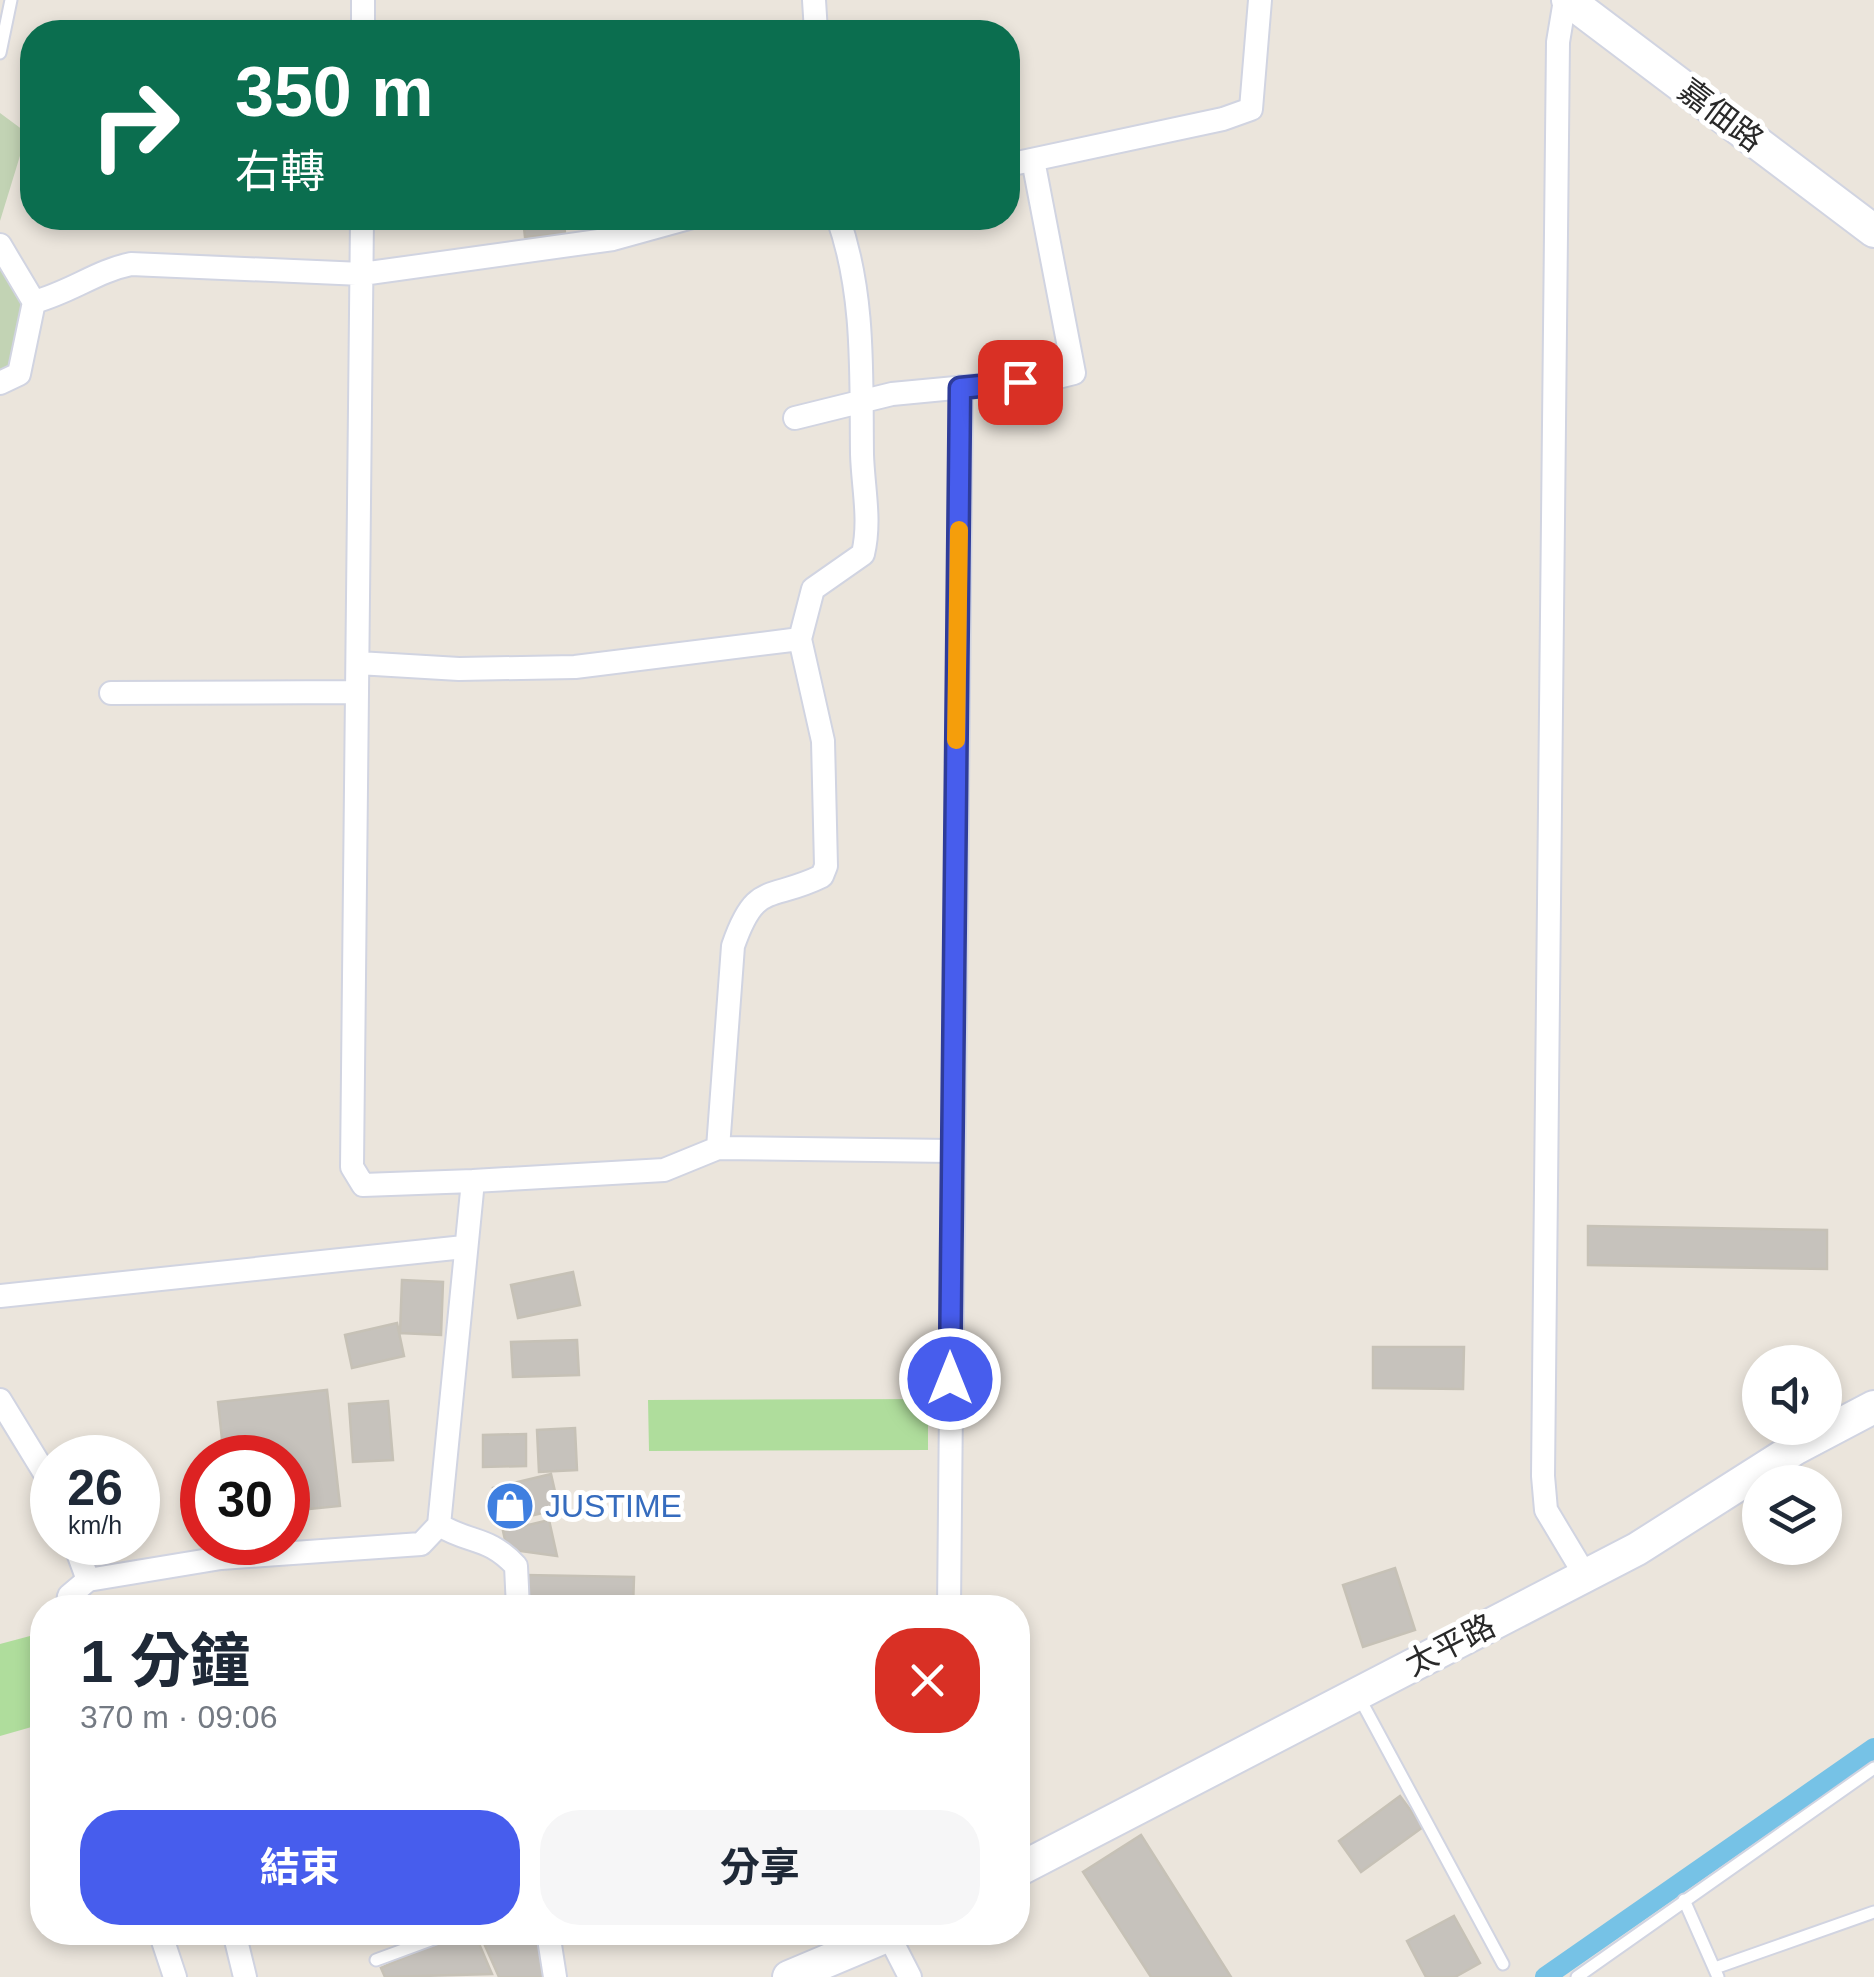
<!DOCTYPE html>
<html lang="zh-TW">
<head>
<meta charset="utf-8">
<style>
	:root { --surface:#fff; --page:#f6f6f7; --text:#1f2937; --muted:#747a83; --accent:#475ded }
	body { margin:0; font-family:Arial,"Noto Sans TC",sans-serif; background:var(--page); color:var(--text); height:100vh; display:flex; flex-direction:column; font-size:38px; white-space:nowrap }
	* { box-sizing:border-box; margin:0 }
	p { font-size:32px; color:var(--muted) }
	.icon { flex:none; width:55px; height:55px; fill:none; stroke:currentColor; stroke-width:2; stroke-linecap:round; stroke-linejoin:round }
	.map { position:relative; flex:1; overflow:hidden }
	.drawer { position:absolute; left:30px; top:1595px; width:1000px; height:350px; display:flex; flex-direction:column; background:var(--surface); border-radius:40px; box-shadow:0 5px 15px #0003 }
	.drawer>* { flex:none }
	.guide { position:absolute; left:20px; top:20px; width:1000px; height:210px; border-radius:40px; box-shadow:0 5px 15px #0003; background:#0b6e4f; color:#fff; overflow:hidden }
	.buttons { position:absolute; left:1742px; top:1345px; display:grid; gap:20px }
	.buttons a { display:grid; place-items:center; width:100px; height:100px; border-radius:50%; background:var(--surface); box-shadow:0 5px 15px #0003; font-size:50px }
	.speed { position:absolute; left:30px; top:1435px; display:flex; gap:20px; font-size:50px; font-weight:700; text-align:center }
	.speed>* { display:grid; place-content:center; width:130px; height:130px; border-radius:50%; background:var(--surface); box-shadow:0 5px 15px #0003; line-height:1 }
	.speed small { font-size:25px; font-weight:400 }
	.speed .limit { border:15px solid #d22; background:#fff; color:#111 }
	.pin { position:absolute; display:grid; place-items:center; width:85px; height:85px; color:#fff; margin:-42px; border-radius:20px; box-shadow:0 5px 15px #0006 }
	.me { position:absolute; width:110px; margin:-55px; rotate:0deg; stroke-linejoin:round; filter:drop-shadow(0 0 8px #0008) }
	.turn { display:flex; align-items:center; gap:35px; height:210px; padding:0 50px; font-size:45px }
	.turn .icon { width:130px; height:130px; stroke-width:2.5 }
	.turn b { display:block; font-size:70px; line-height:85px }
	.round { display:grid; place-items:center; flex:none; width:105px; height:105px; border-radius:40px; background:var(--page) }
	.headline { display:flex; align-items:center; justify-content:space-between; height:170px; padding:0 50px }
	h1 { font-size:60px; font-weight:700; line-height:75px }
	.action { display:flex; gap:20px; margin-top:auto; padding:20px 50px }
	.action a { flex:1; height:115px; border-radius:40px; background:var(--accent); color:#fff; font-size:40px; font-weight:700; line-height:115px; text-align:center }
	.action a+a { background:var(--page); color:var(--text) }
	.map>svg:first-child { display:block }
</style>
</head>
<body>
<div class="map">
<svg width="1874" height="1977" viewBox="0 0 1874 1977">
	<rect width="100%" height="100%" fill="#ebe5dc"/>
	<path fill="#afdd9c" d="M928,1399V1450L649,1451L648,1400Z
		M30,1636L42,1683V1724L0,1736V1644Z"/>
	<path fill="#c2d3b4" d="M0,113L27,133L0,221Z
		M0,267L38,300L0,391Z"/>
	<g fill="none" stroke-linecap="round" stroke-linejoin="round">
		<path stroke="#76c2e6" stroke-width="20" d="M1545,1977L1874,1748"/>
	</g>
	<path fill="#c6c2bc" stroke="#c6c1b6" stroke-width="2.5" d="M523,218H564L565,234L525,237Z
		M1588,1226L1827,1230V1269L1588,1265Z
		M573,1272L580,1305L518,1318L511,1285Z
		M402,1280L443,1282L441,1335L400,1333Z
		M397,1323L404,1356L352,1368L345,1335Z
		M577,1340L579,1375L513,1377L511,1342Z
		M1373,1347H1464L1463,1389L1373,1388Z
		M327,1390L340,1506L288,1511V1458H224L218,1402Z
		M388,1401L393,1460L353,1462L349,1404Z
		M575,1428L577,1470L539,1472L537,1430Z
		M526,1434V1466L483,1467V1435Z
		M551,1474L559,1509L501,1523L493,1488Z
		M549,1520L557,1556L507,1549L503,1531Z
		M1395,1568L1415,1630L1363,1647L1343,1585Z
		M525,1575L634,1577L633,1608H525Z
		M1400,1796L1423,1827L1361,1872L1339,1841Z
		M1141,1835L1231,1977H1151L1083,1872Z
		M1454,1916L1480,1963L1455,1977H1426L1407,1941Z
		M461,1932H474L492,1974L385,1977L381,1968Z
		M479,1932H543L549,1977H499Z"/>
	<g fill="none" stroke-linecap="round" stroke-linejoin="round">
		<g stroke="#d1d4e1" stroke-width="15">
			<path id="lane" d="M0,53L11,0
				M1359,1697L1503,1964
				M1684,1900L1718,1977
				M376,1960L452,1932
				M1715,1968L1874,1912
				M1577,1977L1874,1768"/>
		</g>
		<g stroke="#d1d4e1" stroke-width="26">
			<path id="street" d="M814,0L816,32
				M1565,0L1558,42L1543,1476L1546,1510L1585,1575
				M363,32V0
				M1008,165L1223,119L1251,109L1260,0
				M362,218L352,1167L363,1185L473,1181
				M0,245L34,302L19,374L0,383
				M34,302C71,292 97,271 131,264L362,274L613,239L689,218
				M795,418L892,394L1050,379L1074,373L1033,160
				M358,663L459,669L575,667L800,639
				M111,693L357,692
				M718,1148L733,946C756,880 769,902 822,876L826,866L823,741L800,639L813,589L863,554C871,520 863,488 862,454C861,375 865,294 838,218
				M0,1296L464,1247
				M0,1400L52,1485
				M74,1542L88,1580
				M67,1608L69,1596L88,1580L221,1558L421,1544L439,1525
				M518,1608L516,1566C488,1536 471,1544 439,1525L473,1181L664,1170L718,1148L951,1151
				M949,1608L961,387
				M160,1932L175,1977
				M234,1932L245,1977
				M548,1932L555,1977
				M889,1936L910,1977"/>
		</g>
		<g stroke="#d1d4e1" stroke-width="36">
			<path id="secondary" d="M1568,0L1874,231
				M1018,1870L1637,1549L1796,1448L1874,1407
				M789,1977L896,1932"/>
		</g>
		<use href="#lane" stroke="#fff" stroke-width="11"/>
		<use href="#street" stroke="#fff" stroke-width="22"/>
		<use href="#secondary" stroke="#fff" stroke-width="32"/>
	</g>
	<g fill="none" stroke-linecap="round" stroke-linejoin="round">
		<g stroke="#2e3c9a" stroke-width="25">
			<path id="route" d="M950,1379L960,388L1020,382"/>
		</g>
		<use href="#route" stroke="#475ded" stroke-width="18"/>
		<path stroke="#f59e0b" stroke-width="18" d="M956,740L959,530"/>
	</g>
	<defs>
		<g id="shop-disc" transform="scale(2.5)"><circle r="9.5" fill="#3f7fe0" stroke="#fff"/><path d="M-5-2.5h2.3a2.7 3.5 0 0 1 5.4 0H5L5.5 6h-11ZM-1.5-2.5h3a1.5 2.3 0 0 0-3 0Z" fill="#fff"/></g>
	</defs>
	<g fill-rule="evenodd">
		<use href="#shop-disc" x="510" y="1506"/>
	</g>
	<g text-anchor="middle" stroke-width="10" stroke-linejoin="round" paint-order="stroke">
		<g font-size="32" fill="#292929" stroke="#fff">
			<text transform="translate(1721 115) rotate(37)" y="11">嘉佃路</text>
			<text transform="translate(1450 1645) rotate(-27)" y="11">太平路</text>
		</g>
		<g font-size="32" fill="#366cbe" stroke="#fff" text-anchor="start">
			<text x="545" y="1517">JUSTIME</text>
		</g>
	</g>
</svg>
<div class="buttons">
<a><svg class="icon" aria-label="sound" viewBox="0 0 24 24"><path d="M4 9h4l5-4v14l-5-4H4zM17 9q2 3 0 6"/></svg></a>
<a><svg class="icon" aria-label="layers" viewBox="0 0 24 24"><path d="M12 4l9 5-9 5-9-5zM3 14l9 5 9-5"/></svg></a>
</div>
<div class="speed"><div>26<small>km/h</small></div><div class="limit">30</div></div>
<div class="pin" style="left:1020px;top:382px;background:#d93025"><svg class="icon" aria-label="arrive" viewBox="0 0 24 24"><path d="M6 21V4h12l-3 4 3 4H6"/></svg></div>
<svg class="me" style="left:950px;top:1379px" viewBox="-20 -20 40 40"><circle r="17" fill="#475ded" stroke="#fff" stroke-width="3"/><path d="M0-11L8 9 0 5-8 9z" fill="#fff"/></svg>
<div class="guide">
<div class="turn"><svg class="icon" aria-label="right" viewBox="0 0 24 24"><path d="M7 20v-9h11M14 6l5 5-5 5"/></svg><div><b>350 m</b>右轉</div></div>
</div>
<section class="drawer">
<div class="headline"><div><h1>1 分鐘</h1><p>370 m · 09:06</p></div><a class="round" style="background:#d93025;color:#fff"><svg class="icon" aria-label="close" viewBox="0 0 24 24"><path d="M6 6l12 12M18 6L6 18"/></svg></a></div>
<div class="action"><a>結束</a><a>分享</a></div>
</section>
</div>
</body>
</html>
